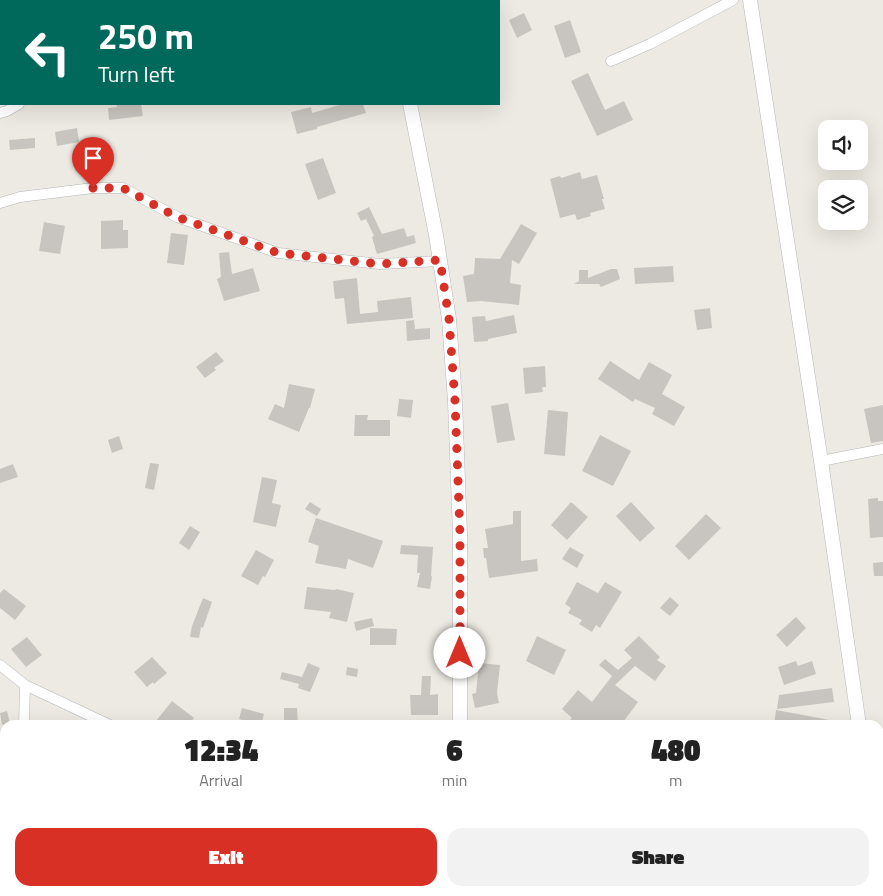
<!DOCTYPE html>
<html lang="en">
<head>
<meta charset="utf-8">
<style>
	:root { --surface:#fff; --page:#f2f2f2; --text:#222; --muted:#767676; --accent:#d93025 }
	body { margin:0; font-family:"Titillium Web",sans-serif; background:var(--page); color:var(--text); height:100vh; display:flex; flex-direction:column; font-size:19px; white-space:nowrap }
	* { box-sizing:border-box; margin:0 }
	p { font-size:16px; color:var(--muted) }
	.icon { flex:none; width:28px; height:28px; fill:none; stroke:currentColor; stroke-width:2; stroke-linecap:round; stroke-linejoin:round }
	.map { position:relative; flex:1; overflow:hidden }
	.drawer { position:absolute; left:0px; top:720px; width:884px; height:176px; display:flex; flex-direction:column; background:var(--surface); border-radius:15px 15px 0 0; box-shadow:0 5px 20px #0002 }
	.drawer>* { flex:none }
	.hud { position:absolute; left:0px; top:0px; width:500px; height:105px; box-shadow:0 5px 20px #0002; background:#00695c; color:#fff; overflow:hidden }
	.buttons { position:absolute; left:818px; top:120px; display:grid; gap:10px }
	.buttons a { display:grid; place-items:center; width:50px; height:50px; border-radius:10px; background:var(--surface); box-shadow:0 5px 20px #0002; font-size:25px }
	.pin { position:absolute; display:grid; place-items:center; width:42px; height:42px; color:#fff; margin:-51px -21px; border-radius:50% 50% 50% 0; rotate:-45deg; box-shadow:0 0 5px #0007 }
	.pin .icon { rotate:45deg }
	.me { position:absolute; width:55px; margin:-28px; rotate:0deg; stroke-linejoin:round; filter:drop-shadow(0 0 4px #0008) }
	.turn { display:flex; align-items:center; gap:18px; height:105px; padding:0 15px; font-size:22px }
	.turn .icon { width:65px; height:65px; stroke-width:2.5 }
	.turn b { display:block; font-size:35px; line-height:42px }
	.eta { display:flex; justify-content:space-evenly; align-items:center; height:85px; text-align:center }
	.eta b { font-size:30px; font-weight:800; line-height:35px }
	.button { display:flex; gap:10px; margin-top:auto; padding:10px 15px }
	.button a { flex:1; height:58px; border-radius:15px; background:var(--accent); color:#fff; font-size:20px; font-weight:800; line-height:58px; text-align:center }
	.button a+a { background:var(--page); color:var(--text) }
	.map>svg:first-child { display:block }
</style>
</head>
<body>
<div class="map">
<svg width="883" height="896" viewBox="0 0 883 896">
	<rect width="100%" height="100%" fill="#edeae3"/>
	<path fill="#c8c5c0" d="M524,13L532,30L517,38L509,20Z
		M570,20L581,52L565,58L554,26Z
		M588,73L605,110L624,101L633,120L597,136L571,81Z
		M116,104H141L143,116L109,120L108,108L117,107Z
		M343,104H363L366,113L317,127V129L297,134L291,112L311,107L312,113Z
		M77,128L79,142L57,146L55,132Z
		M35,138V148L10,150L9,140Z
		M323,158L336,193L318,200L305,164Z
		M580,172L582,179L597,175L604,199H602L605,209L590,213L591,216L577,220L575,214L560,218L550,179L560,176L561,178Z
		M369,207L382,234L404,228L407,237L414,235L416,243L377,254L372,237L374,236L366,219L361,221L357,213Z
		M123,220V230H128V248L101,249V221Z
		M44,222L65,226L60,254L39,251Z
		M521,224L537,233L519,264L512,260L510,283L521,285L519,305L481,301L467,302L463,276L474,274L475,258L500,259Z
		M171,233L188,235L184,265L167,263Z
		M229,252L232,274L253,268L260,291L224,301L217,279L221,277L219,253Z
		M673,266L674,282L635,284L634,268Z
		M611,269H617L620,279L601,287L599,284H574L579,281V270H588V278Z
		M357,278L360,314L378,312L377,301L411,297L413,318L347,324L344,298L335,299L333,281Z
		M710,308L712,328L697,330L694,310Z
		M514,315L517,333L488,339V341L474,342L472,317L485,316L486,321Z
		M414,320L415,329L430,328V339L407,341L406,321Z
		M216,352L224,361L214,368L216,370L205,378L196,367Z
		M610,361L639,380L649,362L672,375L662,394L685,407L674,426L652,414L655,408L635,399L633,402L598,379Z
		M545,366L546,387H542L543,392L525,394L523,368Z
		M289,384L315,389L310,408H309L299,432L268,419L275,404L284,408Z
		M399,399L413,400L411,418L397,416Z
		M508,403L515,440L497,443L491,406Z
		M883,405V441L871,443L864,409Z
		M548,410L568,412L565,456L544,454Z
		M355,415H368L367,420H390V436H354Z
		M600,435L631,451L613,486L582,471Z
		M119,436L123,449L112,453L108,440Z
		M150,463L159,464L154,490L145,488Z
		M13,464L18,477L0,483V469Z
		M262,477L277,480L272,503L281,505L276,527L253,522Z
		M878,498V501H883V537L870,538L868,499Z
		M310,502L321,509L317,516L305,509Z
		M571,502L588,517L567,540L551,525Z
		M631,502L655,528L640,542L616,516Z
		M513,511H521V561L537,559L538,571L489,578L486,558H484L483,548H488L485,529L513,524Z
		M706,514L721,528L689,560L675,546Z
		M316,518L383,541L373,568L348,559L346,569L315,563L319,546L308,542Z
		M190,526L200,532L189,550L179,543Z
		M401,545L433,547L431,576L432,577L430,589L417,587L420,573H417L418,555L400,554Z
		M570,547L584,555L577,568L562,559Z
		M256,550L274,560L265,577L263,576L258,585L241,576Z
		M883,562V576H874L873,563Z
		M577,582L598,593L605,582L622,592L600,628L596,625L592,632L579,624L582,620L568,613L571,608L565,604Z
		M307,587L335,590L336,589L354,593L347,622L329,618L331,612L304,609Z
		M4,589L26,606L15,620L0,608V593Z
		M670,597L679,605L670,616L660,608Z
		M203,598L212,602L203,628L201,627L199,638L190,637L192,626Z
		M796,617L806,628L787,647L776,635Z
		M372,618L374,626L356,631L354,622Z
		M370,628L397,629L396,645H370Z
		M537,636L566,650L554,675L526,661Z
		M639,636L660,657L657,660L666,666L655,681L635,666L615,685L638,702L621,725H566L572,718L562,709L578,690L592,702L612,676L599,665L605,659L618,670L632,658L624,650Z
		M27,637L42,655L26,667L11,649Z
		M152,657L167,673L154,684L153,682L147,687L134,672Z
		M796,661L798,666L812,661L816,674L784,685L778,667Z
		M308,663L320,668L310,692L298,688L299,684L280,679L282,672L302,677Z
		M479,663L500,665L497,693L499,703L475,708L472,694L476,693Z
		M347,667L358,669L357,677L346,675Z
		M422,676H431L430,695L438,694V715H411L410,695H421Z
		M832,688L834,702L777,709L779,695Z
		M172,701L194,718L188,725H162L156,721Z
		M242,708L264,714L261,725L239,719Z
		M284,708H297L298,725H284Z
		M776,710L835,721V725H801L794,724V725H774Z
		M7,711L10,723L2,725L0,713Z"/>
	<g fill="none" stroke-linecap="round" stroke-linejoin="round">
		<g stroke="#b3b6b9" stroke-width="11">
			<path id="street" d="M71,0V1
				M611,61L650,44L733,0
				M0,113L7,111L19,104
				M0,203L20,197L93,188H123L177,217L278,253L380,264L440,261
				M821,461L883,449
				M0,665L25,685L110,725
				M24,725L25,685
				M294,891L299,896
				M21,896V891
				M858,896L864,891"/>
		</g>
		<g stroke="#b4b8bc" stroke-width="15">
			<path id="secondary" d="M391,0V1
				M750,0L821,461L859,725
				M410,104L436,235L449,319L455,401L460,534V725
				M879,861L883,889
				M460,891V896"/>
		</g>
		<use href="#street" stroke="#fff" stroke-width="10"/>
		<use href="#secondary" stroke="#fff" stroke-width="14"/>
	</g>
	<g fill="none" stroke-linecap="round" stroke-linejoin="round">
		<path stroke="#d93025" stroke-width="9" stroke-dasharray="0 16.2" d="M93,188H123L177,217L278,253L380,264L440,260L449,319L455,401L460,534V653"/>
	</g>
</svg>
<div class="buttons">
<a><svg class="icon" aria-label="sound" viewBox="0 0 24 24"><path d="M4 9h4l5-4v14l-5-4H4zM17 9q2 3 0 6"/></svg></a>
<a><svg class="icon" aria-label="layers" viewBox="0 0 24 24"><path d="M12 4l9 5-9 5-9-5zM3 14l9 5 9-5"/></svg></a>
</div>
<div class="pin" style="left:93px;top:188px;background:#d93025"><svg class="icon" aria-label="arrive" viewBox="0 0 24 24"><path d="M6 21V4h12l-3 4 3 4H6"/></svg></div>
<svg class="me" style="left:460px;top:653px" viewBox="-20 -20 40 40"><circle r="19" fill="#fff"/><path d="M0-13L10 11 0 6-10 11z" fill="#d93025"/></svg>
<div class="hud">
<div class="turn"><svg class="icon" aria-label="left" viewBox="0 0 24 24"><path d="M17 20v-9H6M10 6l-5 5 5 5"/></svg><div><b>250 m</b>Turn left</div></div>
</div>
<section class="drawer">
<div class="eta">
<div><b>12:34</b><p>Arrival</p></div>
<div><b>6</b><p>min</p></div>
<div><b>480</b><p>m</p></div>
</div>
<div class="button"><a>Exit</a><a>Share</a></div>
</section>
</div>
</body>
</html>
